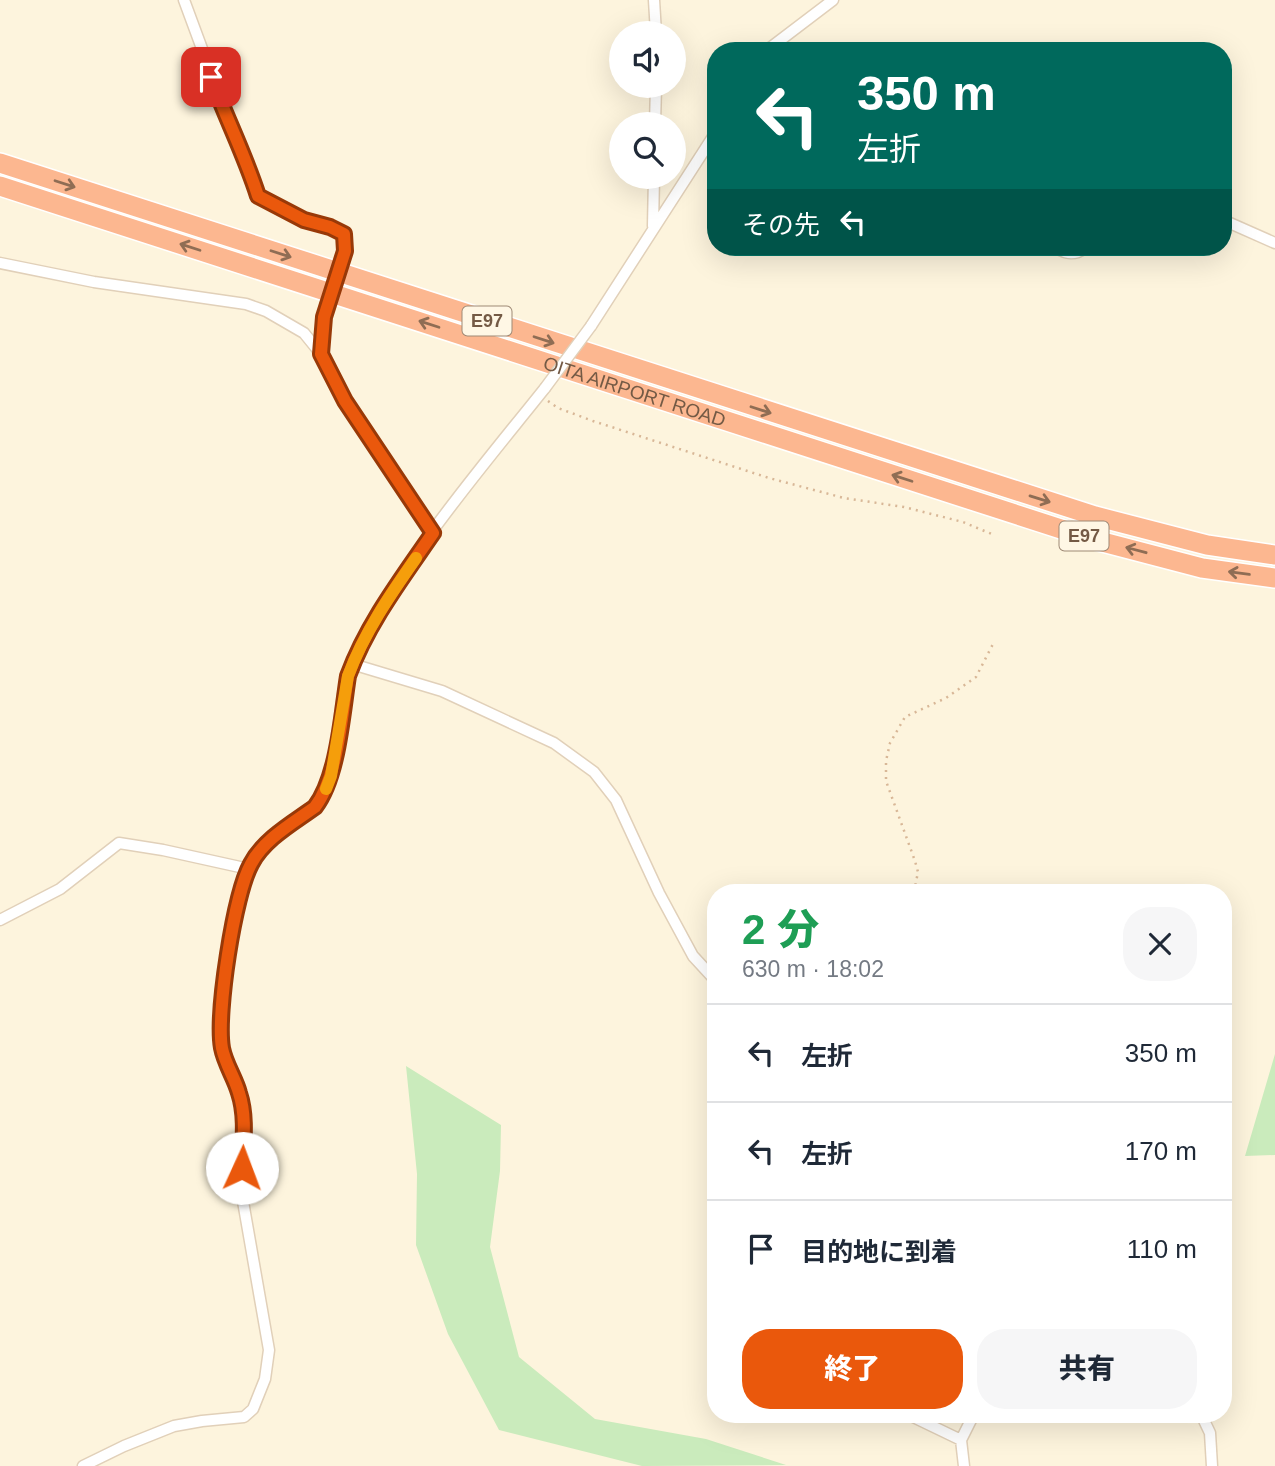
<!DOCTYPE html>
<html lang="ja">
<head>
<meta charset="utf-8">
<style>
	:root { --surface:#fff; --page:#f6f6f7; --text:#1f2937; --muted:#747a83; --line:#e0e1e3; --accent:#ea580c }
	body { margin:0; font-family:Helvetica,"Noto Sans JP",sans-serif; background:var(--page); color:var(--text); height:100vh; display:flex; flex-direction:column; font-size:26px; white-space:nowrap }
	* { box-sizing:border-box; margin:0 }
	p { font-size:23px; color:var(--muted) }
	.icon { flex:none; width:38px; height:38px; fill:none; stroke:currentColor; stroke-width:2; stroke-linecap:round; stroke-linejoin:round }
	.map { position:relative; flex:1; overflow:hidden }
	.side { position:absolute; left:707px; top:884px; width:525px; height:539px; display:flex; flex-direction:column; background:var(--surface); border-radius:28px; box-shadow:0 7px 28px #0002 }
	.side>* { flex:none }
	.top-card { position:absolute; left:707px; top:42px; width:525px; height:214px; border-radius:28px; box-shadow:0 7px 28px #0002; background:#00695c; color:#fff; overflow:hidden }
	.tools { position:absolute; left:609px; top:21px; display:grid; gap:14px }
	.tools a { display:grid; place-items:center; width:77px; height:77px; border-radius:50%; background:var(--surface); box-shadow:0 7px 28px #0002; font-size:35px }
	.pin { position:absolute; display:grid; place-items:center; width:60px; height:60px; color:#fff; margin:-30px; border-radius:14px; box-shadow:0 4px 10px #0006 }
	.me { position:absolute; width:77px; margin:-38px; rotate:2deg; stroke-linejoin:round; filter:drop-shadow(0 0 5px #0008) }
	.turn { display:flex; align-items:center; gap:24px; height:147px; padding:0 35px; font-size:32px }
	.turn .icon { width:91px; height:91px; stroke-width:2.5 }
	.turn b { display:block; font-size:49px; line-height:60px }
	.then { display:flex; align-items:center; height:66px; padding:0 35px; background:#0003; gap:14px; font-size:26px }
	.round { display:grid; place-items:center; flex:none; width:74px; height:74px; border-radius:28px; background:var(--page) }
	.summary { display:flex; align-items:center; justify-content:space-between; height:119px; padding:0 35px }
	h1 { font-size:42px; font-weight:800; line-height:52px; color:#1e9e55 }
	.action { display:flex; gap:14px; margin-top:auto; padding:14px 35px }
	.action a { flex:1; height:80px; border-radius:28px; background:var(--accent); color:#fff; font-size:28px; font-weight:800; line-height:80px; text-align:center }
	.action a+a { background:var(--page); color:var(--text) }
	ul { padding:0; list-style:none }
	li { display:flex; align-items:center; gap:21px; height:98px; padding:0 35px; border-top:2px solid var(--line) }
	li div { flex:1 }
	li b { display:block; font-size:26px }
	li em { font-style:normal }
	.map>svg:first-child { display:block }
</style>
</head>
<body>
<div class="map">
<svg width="1275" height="1466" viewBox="0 0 1275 1466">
	<rect width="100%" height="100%" fill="#fdf4dd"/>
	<path fill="#caebbc" d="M1275,1054V1155L1245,1156Z
		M406,1066L501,1125L500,1171L490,1247L519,1357L595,1419L706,1439L786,1465L642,1466L499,1430L448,1334L416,1245L417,1174Z"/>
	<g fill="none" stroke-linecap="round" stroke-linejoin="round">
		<g stroke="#e1d0b9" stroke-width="13">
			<path id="minor" d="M184,0L238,146L245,156L258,196L304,220L330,227L344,234L345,251
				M654,0L656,33
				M766,51L833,0
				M655,124L656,86
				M1223,220L1275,243
				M653,226L654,177
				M1055,247C1065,254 1076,256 1086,247
				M0,263L94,282L246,304L266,311L304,333L321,354L345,401L433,533
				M591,326L716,132
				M321,354L324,317
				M352,664L442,691L554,743L594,772L616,800L659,893L693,956L716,981
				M0,920L60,889L119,843L163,850L249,869
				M835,1414L847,1416L863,1414
				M907,1414L961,1440
				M1201,1414L1210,1433L1212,1466
				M83,1466L124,1446L174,1426L202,1421L244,1417L253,1409L265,1379L269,1350L241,1190L244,1125L240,1096L222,1050L220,1018L236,911L250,864L263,847L276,835L315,808C346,767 332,709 352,664C397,565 478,472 545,388
				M964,1466L961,1440L974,1414"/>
		</g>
		<g stroke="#fff" stroke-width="22">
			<g id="motorway">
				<path d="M0,163L1095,516L1207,545L1275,555"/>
				<path id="s1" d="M0,186L1095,540L1202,568L1275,578"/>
			</g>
		</g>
		<path stroke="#d8b797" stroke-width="2.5" stroke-dasharray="2 5" stroke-linecap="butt" d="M548,401L558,408L593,421L769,478L844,498L904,507L963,522L994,535
			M914,892L918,872L915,861L886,781V761L890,743L905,717L946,698L976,677L994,642"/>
		<use href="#minor" stroke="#fff" stroke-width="10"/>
		<use href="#motorway" stroke="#fcb790" stroke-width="19"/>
		<g stroke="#e1d0b9" stroke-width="13" stroke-linecap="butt">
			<path id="minor-bridge" d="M324,317L345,251
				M545,388L591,326"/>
		</g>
		<use href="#minor-bridge" stroke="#fff" stroke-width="10"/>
	</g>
	<defs><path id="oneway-shaft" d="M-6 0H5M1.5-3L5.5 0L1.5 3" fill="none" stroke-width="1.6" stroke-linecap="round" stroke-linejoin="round" transform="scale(1.75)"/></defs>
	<g stroke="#8f6d54">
		<use href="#oneway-shaft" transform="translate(65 184) rotate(18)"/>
		<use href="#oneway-shaft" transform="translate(190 247) rotate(-162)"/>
		<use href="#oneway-shaft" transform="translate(281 254) rotate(18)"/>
		<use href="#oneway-shaft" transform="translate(429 324) rotate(-162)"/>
		<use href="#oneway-shaft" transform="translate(544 340) rotate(18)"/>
		<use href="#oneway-shaft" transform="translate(761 410) rotate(18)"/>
		<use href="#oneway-shaft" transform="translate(902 478) rotate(-162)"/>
		<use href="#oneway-shaft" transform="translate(1040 499) rotate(17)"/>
		<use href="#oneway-shaft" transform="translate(1136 550) rotate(-165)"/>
		<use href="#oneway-shaft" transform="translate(1239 573) rotate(-172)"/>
	</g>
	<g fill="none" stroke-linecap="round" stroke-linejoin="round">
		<g stroke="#983908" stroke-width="18">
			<path id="route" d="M211,77C226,118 245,155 258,196L304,220L330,227L344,234L345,251L324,317L321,354L345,401L433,533C402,578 367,624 348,676C342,714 338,777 315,807C293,823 264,839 251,864C234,895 216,1014 222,1048C225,1064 235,1078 239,1093C247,1117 243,1144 242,1168"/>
		</g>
		<use href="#route" stroke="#ea580c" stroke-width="12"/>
		<path stroke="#f59e0b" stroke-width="12" d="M326,789L331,776L348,676C364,633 390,595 416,558"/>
	</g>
	<g text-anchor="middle" stroke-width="5" stroke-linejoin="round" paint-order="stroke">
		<g fill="#fff7e5" stroke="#9e8975" stroke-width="2">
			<rect x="462.5" y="306.5" width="49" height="29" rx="5"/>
			<rect x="1059.5" y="521.5" width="49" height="29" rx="5"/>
		</g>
		<g font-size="18" font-weight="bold" fill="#745a45">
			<text x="487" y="327">E97</text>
			<text x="1084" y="542">E97</text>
		</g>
		<g font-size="19" fill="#745a45" stroke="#fff7e5">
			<text dy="7" stroke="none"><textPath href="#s1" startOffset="667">OITA AIRPORT ROAD</textPath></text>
		</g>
	</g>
</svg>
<div class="tools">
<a><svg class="icon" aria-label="sound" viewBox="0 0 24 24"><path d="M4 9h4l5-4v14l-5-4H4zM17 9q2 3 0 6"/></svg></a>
<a><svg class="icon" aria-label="search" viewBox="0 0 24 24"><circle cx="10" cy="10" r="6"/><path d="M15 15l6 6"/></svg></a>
</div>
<div class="pin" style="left:211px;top:77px;background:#d93025"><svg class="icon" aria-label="arrive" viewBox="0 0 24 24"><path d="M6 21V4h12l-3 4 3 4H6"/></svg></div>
<svg class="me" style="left:242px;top:1168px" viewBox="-20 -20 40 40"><circle r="19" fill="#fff"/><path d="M0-13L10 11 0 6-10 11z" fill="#ea580c"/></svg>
<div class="top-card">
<div class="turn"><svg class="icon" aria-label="left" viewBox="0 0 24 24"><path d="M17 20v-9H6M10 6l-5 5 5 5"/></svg><div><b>350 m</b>左折</div></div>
<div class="then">その先<svg class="icon" aria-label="left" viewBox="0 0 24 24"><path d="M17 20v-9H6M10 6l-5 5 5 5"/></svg></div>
</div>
<section class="side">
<div class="summary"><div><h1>2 分</h1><p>630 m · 18:02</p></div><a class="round"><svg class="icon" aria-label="close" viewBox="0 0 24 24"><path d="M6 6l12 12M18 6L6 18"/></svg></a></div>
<ul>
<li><svg class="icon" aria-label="left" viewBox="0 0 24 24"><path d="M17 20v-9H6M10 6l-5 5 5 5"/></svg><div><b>左折</b></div><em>350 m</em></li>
<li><svg class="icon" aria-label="left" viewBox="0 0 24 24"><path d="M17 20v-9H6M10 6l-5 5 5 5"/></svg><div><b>左折</b></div><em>170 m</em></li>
<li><svg class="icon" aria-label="arrive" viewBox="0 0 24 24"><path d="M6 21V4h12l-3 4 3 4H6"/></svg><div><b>目的地に到着</b></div><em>110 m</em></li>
</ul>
<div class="action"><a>終了</a><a>共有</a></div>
</section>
</div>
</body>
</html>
